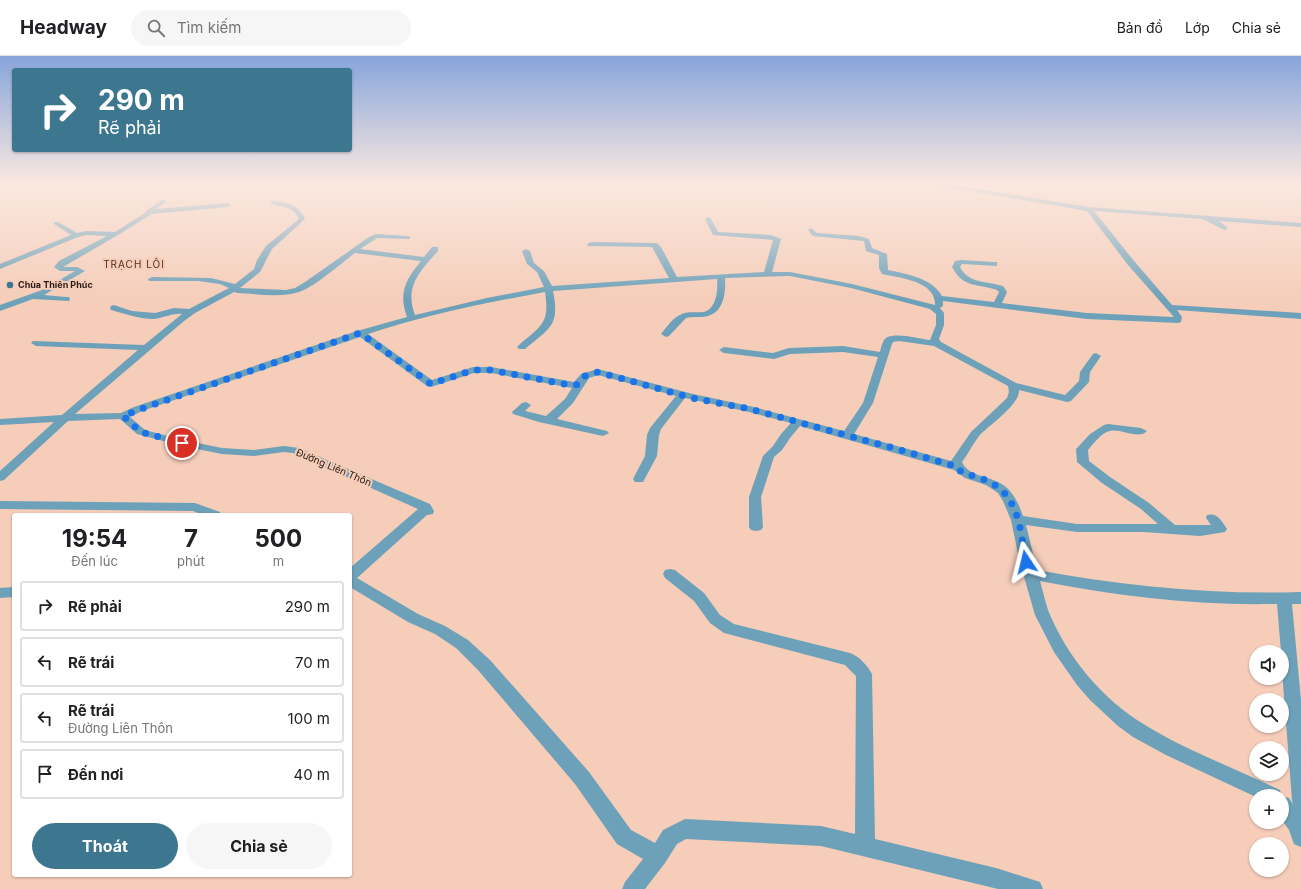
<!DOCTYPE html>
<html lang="vi">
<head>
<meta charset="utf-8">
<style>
	:root { --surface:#fff; --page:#f6f6f6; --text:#202124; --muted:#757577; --line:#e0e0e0; --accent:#3c768f }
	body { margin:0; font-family:Inter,sans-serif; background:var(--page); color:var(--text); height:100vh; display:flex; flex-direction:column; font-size:15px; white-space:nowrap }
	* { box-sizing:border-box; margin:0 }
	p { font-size:13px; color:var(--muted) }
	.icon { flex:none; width:22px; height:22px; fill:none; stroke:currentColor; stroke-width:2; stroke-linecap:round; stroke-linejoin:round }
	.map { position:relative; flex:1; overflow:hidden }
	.sheet { position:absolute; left:12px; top:457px; width:340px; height:364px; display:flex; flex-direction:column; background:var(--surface); border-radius:4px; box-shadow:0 1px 3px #0004 }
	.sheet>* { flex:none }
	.guide { position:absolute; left:12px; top:12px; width:340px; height:84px; border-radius:4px; box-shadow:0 1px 3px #0004; background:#3c768f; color:#fff; overflow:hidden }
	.fabs { position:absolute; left:1249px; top:589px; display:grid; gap:8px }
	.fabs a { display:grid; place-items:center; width:40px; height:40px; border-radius:50%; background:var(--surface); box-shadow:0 1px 3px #0004; font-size:20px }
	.pin { position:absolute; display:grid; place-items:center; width:34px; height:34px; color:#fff; margin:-17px; border:2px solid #fff; border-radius:50%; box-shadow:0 1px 4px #0007 }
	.me { position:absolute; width:44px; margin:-22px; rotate:350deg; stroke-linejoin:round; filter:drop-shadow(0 0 3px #0008) }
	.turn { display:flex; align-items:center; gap:14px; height:84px; padding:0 20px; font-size:18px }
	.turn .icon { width:52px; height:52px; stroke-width:2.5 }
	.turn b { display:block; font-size:28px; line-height:34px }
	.eta { display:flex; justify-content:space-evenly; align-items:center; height:68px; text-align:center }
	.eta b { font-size:24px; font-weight:700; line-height:28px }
	.button { display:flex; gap:8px; margin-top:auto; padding:8px 20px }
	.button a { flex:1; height:46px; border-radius:24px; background:var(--accent); color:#fff; font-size:16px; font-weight:700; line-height:46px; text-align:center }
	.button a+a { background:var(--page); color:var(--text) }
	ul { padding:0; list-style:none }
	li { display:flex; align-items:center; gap:12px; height:50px; margin:0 8px 6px; padding:0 12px; border:2px solid var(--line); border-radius:4px }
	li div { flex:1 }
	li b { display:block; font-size:15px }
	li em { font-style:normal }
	header { display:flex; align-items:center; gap:24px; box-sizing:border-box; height:56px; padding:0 20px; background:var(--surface); border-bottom:1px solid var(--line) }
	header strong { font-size:19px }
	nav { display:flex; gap:22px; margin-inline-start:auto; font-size:14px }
	.search { width:280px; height:36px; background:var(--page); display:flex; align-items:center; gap:10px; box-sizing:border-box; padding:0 14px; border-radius:22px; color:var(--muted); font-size:15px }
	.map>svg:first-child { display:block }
</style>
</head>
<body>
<header>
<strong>Headway</strong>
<div class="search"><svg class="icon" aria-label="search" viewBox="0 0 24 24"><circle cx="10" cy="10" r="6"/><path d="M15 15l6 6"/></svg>Tìm kiếm</div>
<nav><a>Bản đồ</a><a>Lớp</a><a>Chia sẻ</a></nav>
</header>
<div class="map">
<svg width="1301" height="833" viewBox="0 0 1301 833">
	<rect width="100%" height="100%" fill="#f5cdb9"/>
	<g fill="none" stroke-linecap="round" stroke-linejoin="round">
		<path fill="#6ca1b9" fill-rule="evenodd" d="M924,127H941L1089,151L1301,167V171L1219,165L1227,171V173L1225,174L1202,163L1094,155L1134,205L1172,249L1301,257V263L1177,254L1182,261L1181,266L1178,267L1087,263L943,245V250L940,252L944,257V269L939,283L941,286L1016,327L1065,339L1079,325L1080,316L1093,298L1096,297L1101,300L1090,316L1089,326L1071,345L1067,346L1019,334C1020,349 989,369 979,380C973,388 968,398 962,406C968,420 988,420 1000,427C1012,433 1019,448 1023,460L1077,468H1158L1141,453L1102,427L1077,406L1076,393L1078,391L1090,378L1104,369L1108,368L1141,372L1147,375C1139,384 1120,372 1110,375C1101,377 1094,387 1088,394L1089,405L1110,421L1149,447L1175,469H1211L1206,462L1207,459C1217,456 1222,465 1227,473L1225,476L1200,480L1144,476H1077L1026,469L1037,514C1124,530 1212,539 1301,536V548H1292L1301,644V791L1294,788L1289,774L1282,764V740H1256V741L1166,699L1133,681L1118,670L1090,644L1077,629L1054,596L1035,559L1020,507L1011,464L1003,445L998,437L986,429L965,422L954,414L800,370L790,382L782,394L774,401L761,441L763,471L761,474L756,475L751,474L749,471V441L763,400L773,390L781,378L791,367L749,356L685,342L661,373L659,379L657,400L643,426H635L633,423L645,400L647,379L650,372L676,340L598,319L589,322L573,347L557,363L607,375L609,377L603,380L539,366L513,358L512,356L522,347L526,346L531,349L525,355L546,360L565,343L572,332L491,317H474L431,331L427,330L360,281L142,355L130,361L145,374L183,384L222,392L254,394L284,390L299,392L430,448L434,455L433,458L427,459L357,522L418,558L445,570L468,584L490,604L589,716L631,774L655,787L663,774L685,763L821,770L855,778L856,620L845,609L724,577L710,567L694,545L665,522L663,518L665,514L670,513L675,514L704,537L720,559L734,568L850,597C859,600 868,610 872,618L875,783L996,812L1040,826L1043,833H998L821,790L686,783L677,788L665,807L645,833H622L625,826L643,803L617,788L575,728L478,614L456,592L435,578L408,566L350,531V512L418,453L293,397L284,396L254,400L222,398L182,390L137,378L120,363L68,365L4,424L0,425V415L54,366L0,369V363L62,359L138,294L36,290L31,287L33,285L144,289L182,258C172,257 164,262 154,263C140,263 125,258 111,254L110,252L111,250L114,249L132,255L155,257L174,252L189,253L229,232L220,228L198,225H149L148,223L152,221L211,222L235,228L254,213L257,204L266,190L299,163C293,150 282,151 271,148V146L273,145C287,146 299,149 305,163L272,193L260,216L240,232L286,234L295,232L305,226L369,181L376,178L408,180L410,181V183L377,182L360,193L424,201L432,191H438V195C420,215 404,231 415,259L487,242L544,231L537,216L527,208L522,195L526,193L530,195L534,207L544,215L552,230L669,222L652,191L588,190L587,188L591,186L657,187L661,191L677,221L764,216L773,184L713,179L705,163L708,161L711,163L718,176L771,179L781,183L772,216H790L852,228L935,249C936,225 900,222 882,218L879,212V199L866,195L864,185L813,180L808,174L811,172L817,177L859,180L869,183L872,192L887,198L888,214C907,218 932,222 942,240L994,246L999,236L997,234C977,227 964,233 952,211L955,205L961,204L994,206H997V210L962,208L960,211C969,228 987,225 1003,230L1007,236L1002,247L1087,257L1174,261L1128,209L1087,155ZM355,197L421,205C406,223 398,237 407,261L357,275L134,351L121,357L75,358L184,265L195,257L234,236L238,237C257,238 281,242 299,236C316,230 340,208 355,197ZM790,220L851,232L930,253L936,258V269L930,284C920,283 892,275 885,283C882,286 881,292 880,296L843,290L789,292L773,297L724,291L719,294L724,297L774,303L790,298L843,296L878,301L863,347L844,375L754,351L693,338L598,313L581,318L574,326L491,311H473L432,324L368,278C425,259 485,247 545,236C550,268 541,270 519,289L517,291L519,293H525C550,272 560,270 553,235L717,223C718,233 717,252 704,256C696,257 689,255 682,258C673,261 667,271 661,278L666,281L669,280L686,262C693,260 701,262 708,260C724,256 726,235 725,222ZM899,285L934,290L1008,330L1009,336L1007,342L971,376L951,405L854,378L873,347L892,288L893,286ZM1040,525C1118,540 1197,550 1277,548L1281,596H1282V615L1292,744L1293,748L1289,742L1282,740L1280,734C1235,712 1187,695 1145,669C1103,644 1066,600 1048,554C1045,545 1043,535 1040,525Z
			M162,144L167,145L156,153L228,147L231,149L228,151L152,158L118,179L63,211H77L85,215L44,239L66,241H69L70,243L69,245L33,243L0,255V249L42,234L75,215H60L54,211L59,205L107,180L87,179L78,181L0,213V208L71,179L54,168V166H58L77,177L87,175L115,176L145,157L146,155Z
			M0,445L195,447L220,456L221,459H203L193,455L0,453Z
			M14,531V541L0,542V532Z"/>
	</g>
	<linearGradient id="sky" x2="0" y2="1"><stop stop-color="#87a5dc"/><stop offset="0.52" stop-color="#fae8e0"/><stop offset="1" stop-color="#fae8e0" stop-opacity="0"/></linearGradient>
	<rect width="1301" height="244" fill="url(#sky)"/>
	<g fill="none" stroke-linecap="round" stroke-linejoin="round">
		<path stroke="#1a73e8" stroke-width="7" stroke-dasharray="0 12.6" d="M182,387L141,376L123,360L138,354L360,277L431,328L473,314H491L564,328L576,329L580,327L585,320L598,316L692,342L750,353L897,393L958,411L961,416C972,420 984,422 993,428C1020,443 1021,480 1026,506"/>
	</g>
	<circle fill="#3c768f" stroke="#f5cdb9" stroke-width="1.5" cx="10" cy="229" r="4"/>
	<g text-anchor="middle" stroke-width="4" stroke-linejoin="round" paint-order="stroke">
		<g font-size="9" font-weight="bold" fill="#2a1c15" stroke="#f5cdb9" text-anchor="start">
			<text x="18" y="232">Chùa Thiên Phúc</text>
		</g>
		<g font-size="10" letter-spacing="1" fill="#513221" stroke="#f5cdb9">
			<text x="134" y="212">TRẠCH LÔI</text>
		</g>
		<g font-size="10" fill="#2a1c15" stroke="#f5cdb9">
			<text transform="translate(334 411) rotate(23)" y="4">Đường Liên Thôn</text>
		</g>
	</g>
</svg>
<div class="fabs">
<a><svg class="icon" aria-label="sound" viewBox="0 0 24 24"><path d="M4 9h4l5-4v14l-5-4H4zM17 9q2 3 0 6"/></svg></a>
<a><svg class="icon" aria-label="search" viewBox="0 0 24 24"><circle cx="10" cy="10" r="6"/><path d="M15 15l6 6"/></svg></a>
<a><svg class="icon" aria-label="layers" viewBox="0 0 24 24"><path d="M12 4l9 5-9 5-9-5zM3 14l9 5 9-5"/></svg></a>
<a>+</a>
<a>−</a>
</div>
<div class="pin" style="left:182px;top:387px;background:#d93025"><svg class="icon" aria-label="arrive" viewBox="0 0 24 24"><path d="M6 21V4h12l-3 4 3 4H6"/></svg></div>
<svg class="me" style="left:1026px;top:506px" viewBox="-20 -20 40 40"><path d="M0-17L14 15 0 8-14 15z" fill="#1a73e8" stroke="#fff" stroke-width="4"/></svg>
<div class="guide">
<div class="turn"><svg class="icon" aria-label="right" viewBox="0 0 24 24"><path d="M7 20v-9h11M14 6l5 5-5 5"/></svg><div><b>290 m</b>Rẽ phải</div></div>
</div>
<section class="sheet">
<div class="eta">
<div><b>19:54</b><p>Đến lúc</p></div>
<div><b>7</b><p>phút</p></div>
<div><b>500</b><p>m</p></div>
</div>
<ul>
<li><svg class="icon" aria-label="right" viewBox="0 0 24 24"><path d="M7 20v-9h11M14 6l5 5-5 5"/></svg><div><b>Rẽ phải</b></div><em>290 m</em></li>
<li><svg class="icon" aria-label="left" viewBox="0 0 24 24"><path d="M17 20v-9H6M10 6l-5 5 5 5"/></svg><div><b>Rẽ trái</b></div><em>70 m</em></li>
<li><svg class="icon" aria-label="left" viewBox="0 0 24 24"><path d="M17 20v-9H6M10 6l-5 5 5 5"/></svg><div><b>Rẽ trái</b><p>Đường Liên Thôn</p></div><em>100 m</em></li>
<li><svg class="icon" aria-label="arrive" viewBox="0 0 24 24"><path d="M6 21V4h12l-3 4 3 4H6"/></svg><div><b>Đến nơi</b></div><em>40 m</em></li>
</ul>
<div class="button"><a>Thoát</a><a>Chia sẻ</a></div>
</section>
</div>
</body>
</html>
